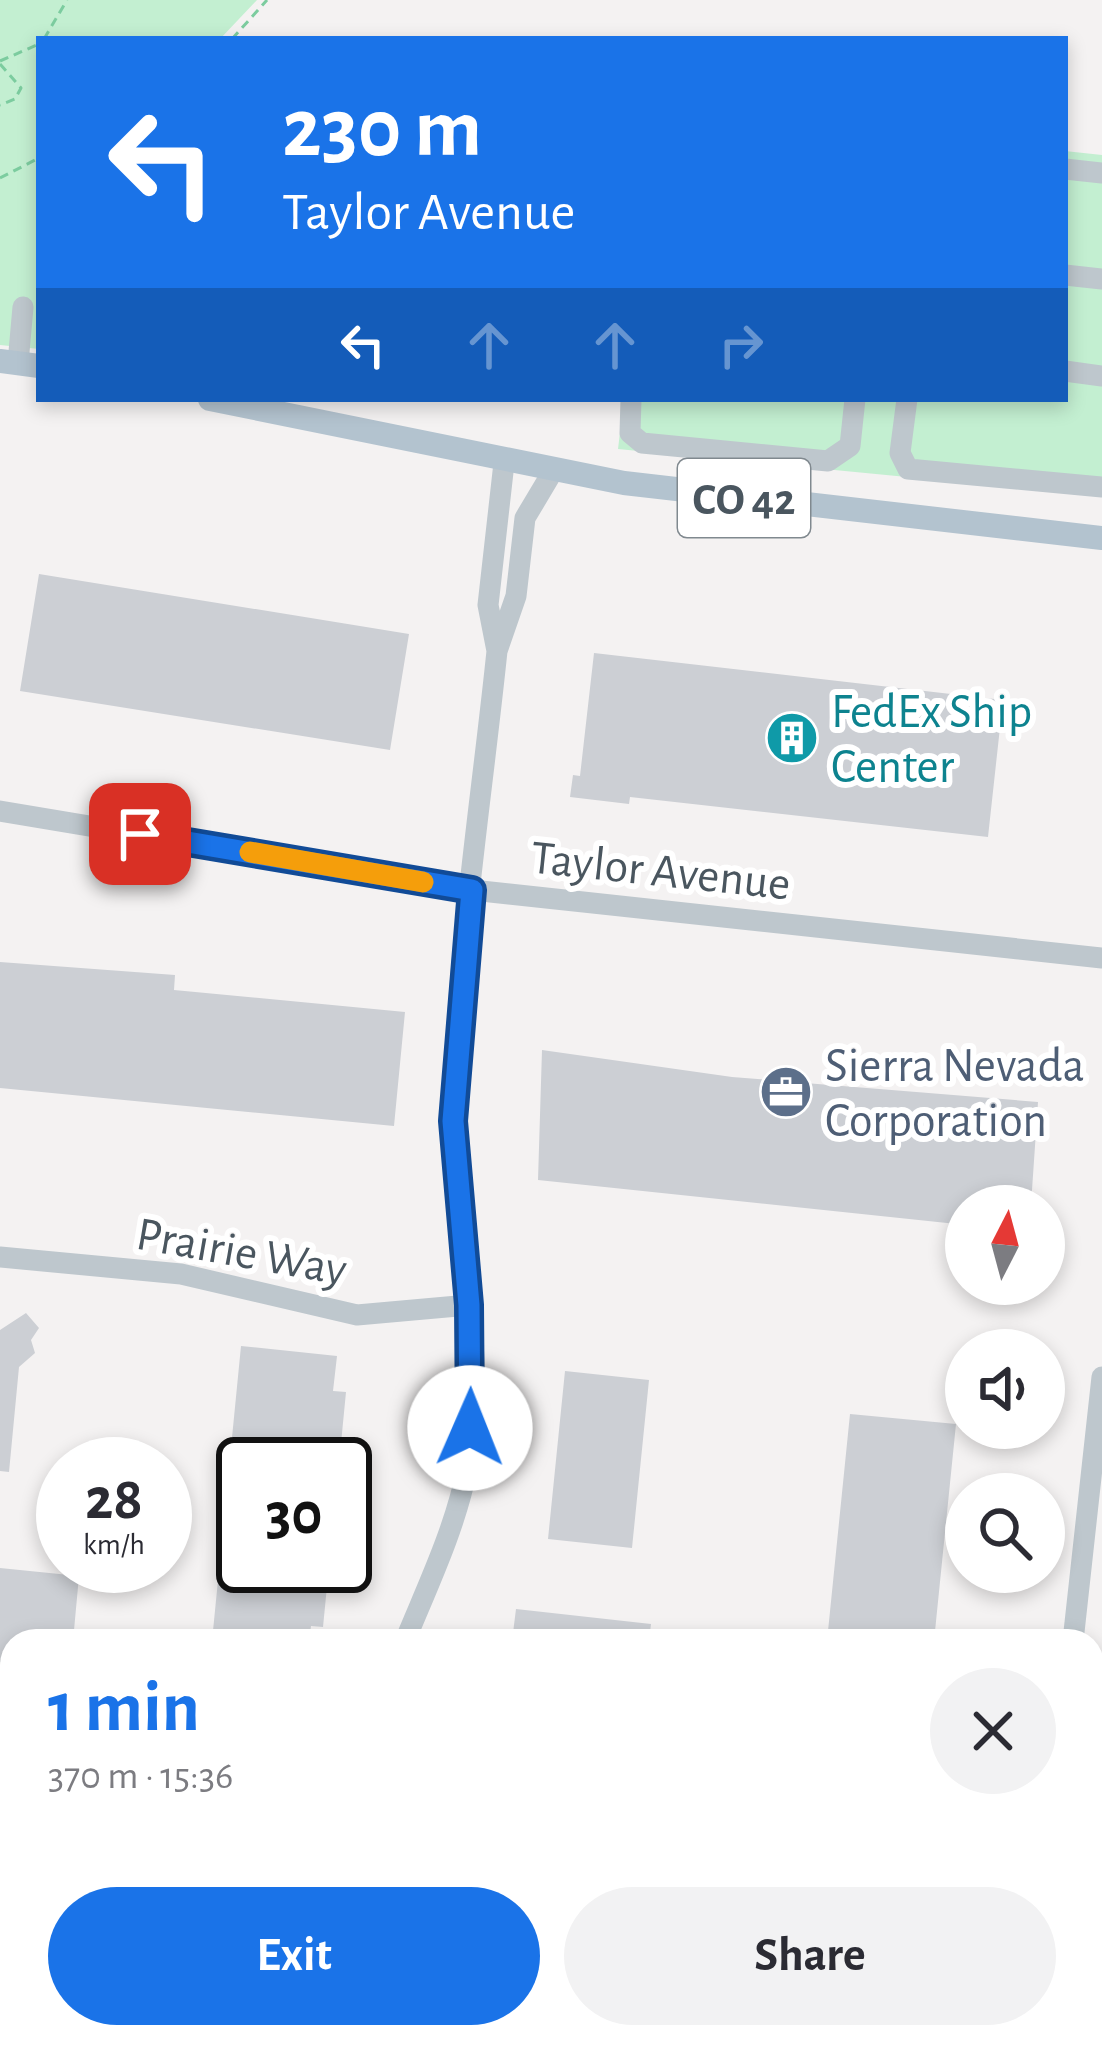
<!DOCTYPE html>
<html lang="en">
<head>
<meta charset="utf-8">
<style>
	:root { --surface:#fff; --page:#f2f2f3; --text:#2b2b33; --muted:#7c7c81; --accent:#1a73e8 }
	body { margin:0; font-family:"Alegreya Sans",sans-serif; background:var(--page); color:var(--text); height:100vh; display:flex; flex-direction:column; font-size:45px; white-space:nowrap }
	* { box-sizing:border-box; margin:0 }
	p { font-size:39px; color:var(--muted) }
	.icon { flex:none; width:66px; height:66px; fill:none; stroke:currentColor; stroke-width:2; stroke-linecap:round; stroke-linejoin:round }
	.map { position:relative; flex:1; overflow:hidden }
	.panel { position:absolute; left:0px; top:1629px; width:1104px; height:420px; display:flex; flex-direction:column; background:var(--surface); border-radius:36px 36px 0 0; box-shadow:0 6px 18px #0003 }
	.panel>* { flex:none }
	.hud { position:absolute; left:36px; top:36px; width:1032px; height:366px; border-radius:0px; box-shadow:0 6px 18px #0003; background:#1a73e8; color:#fff; overflow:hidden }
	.needle { width:78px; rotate:6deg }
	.tools { position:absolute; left:945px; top:1185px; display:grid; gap:24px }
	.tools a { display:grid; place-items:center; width:120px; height:120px; border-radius:50%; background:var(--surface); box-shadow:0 6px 18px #0003; font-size:60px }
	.speed { position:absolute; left:36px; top:1437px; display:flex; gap:24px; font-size:60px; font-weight:700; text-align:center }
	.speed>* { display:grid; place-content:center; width:156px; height:156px; border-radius:50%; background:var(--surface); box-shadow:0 6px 18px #0003; line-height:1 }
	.speed small { font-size:30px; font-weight:400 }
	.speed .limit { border:6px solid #111; border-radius:18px; background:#fff; color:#111 }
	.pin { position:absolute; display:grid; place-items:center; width:102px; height:102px; color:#fff; margin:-51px; border-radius:24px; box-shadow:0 6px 18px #0006 }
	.me { position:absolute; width:132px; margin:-66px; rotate:1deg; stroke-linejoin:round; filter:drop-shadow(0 0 9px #0008) }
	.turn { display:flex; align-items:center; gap:42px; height:252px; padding:0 48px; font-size:54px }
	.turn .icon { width:156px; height:156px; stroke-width:2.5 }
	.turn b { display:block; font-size:84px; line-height:102px }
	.lanes { display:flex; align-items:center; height:114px; padding:0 48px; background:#0003; justify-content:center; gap:60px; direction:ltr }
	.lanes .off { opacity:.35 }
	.round { display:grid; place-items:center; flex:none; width:126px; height:126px; border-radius:63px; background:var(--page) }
	.summary { display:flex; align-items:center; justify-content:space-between; height:204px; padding:0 48px }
	h1 { font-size:72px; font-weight:700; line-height:90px; color:var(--accent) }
	.button { display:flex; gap:24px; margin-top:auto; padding:24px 48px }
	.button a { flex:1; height:138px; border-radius:72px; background:var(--accent); color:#fff; font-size:48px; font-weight:700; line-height:138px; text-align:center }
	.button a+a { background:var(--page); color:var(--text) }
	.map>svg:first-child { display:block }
</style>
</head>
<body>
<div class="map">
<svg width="1102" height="2049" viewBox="0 0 1102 2049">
	<rect width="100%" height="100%" fill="#f4f2f2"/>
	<path fill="#c3efd1" d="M0,0H257L220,39H39V349L0,345Z
		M1065,151L1102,155V496L618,449L624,399H1065Z
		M1102,1825V2049H1081L1082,2037H1092V1932Z"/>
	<path fill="#cccfd4" d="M39,574L409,634L390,750L20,691Z
		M594,653L1003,700L988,837L630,797L629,804L570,797L573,775L580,776Z
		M0,962L175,975L174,990L405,1012L394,1126L0,1088Z
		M542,1050L732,1077L1038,1102L1032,1190L1027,1206H966V1225L538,1180Z
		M26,1313L39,1328L31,1340L35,1353L19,1367L9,1472L0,1471V1330Z
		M241,1346L337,1356L333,1391L346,1392L339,1464H243V1566H329L323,1627L311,1626L309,1641H212Z
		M565,1371L649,1380L632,1548L548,1539Z
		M850,1414L956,1424L934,1641H827Z
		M0,1568L79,1576L73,1641H12V1664L0,1662Z
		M516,1609L651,1624L649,1641H512Z
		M12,1877V2009L0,2010V1879Z
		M464,2037H584L583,2049H494L464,2046Z
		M831,2037H903L902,2049H829Z"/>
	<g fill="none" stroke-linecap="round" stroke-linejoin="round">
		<path stroke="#7ccc9f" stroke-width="3" stroke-dasharray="9 6" stroke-linecap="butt" d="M44,39L67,0
			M232,39L267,0
			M0,61L39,44
			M0,64L21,88L15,99L0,105
			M0,178L39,158
			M1102,1777V1802
			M1092,1897L1102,1825
			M1065,2049L1066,2037"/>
		<path stroke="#bec7cd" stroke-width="21" d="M1065,169L1102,173
			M1065,275L1102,279
			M18,363L23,307
			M1065,371L1102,376
			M631,399L630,433L642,443L828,461L850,446L855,399
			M907,399L900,453L908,469L1102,487
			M497,651L488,605L504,463
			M0,811L472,890L1102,958
			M0,1257L181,1274L357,1315L469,1305
			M405,1641C428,1585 455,1529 467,1469C491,1353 451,1231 453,1115C456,960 481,805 497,651L516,596L525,518L553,471
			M1073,1641L1102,1377
			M0,1757L12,1754
			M377,2037L379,2049
			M1026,2049L1027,2037"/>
		<path stroke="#b3c3cf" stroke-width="24" d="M0,361L39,366
			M210,399L624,483L1102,538"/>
	</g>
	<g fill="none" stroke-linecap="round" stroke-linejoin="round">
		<g stroke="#114b97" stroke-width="30">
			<path id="route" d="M140,834L472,890L453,1121L469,1305L470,1428"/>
		</g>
		<use href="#route" stroke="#1a73e8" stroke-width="21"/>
		<path stroke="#f59e0b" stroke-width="21" d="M250,852L423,882"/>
	</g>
	<defs>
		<g id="building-disc" transform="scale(2.7)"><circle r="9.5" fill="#0f9aa8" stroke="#fff"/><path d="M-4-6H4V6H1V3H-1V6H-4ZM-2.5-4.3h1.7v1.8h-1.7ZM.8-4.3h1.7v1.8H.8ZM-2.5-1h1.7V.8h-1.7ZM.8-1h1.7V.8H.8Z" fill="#fff"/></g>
		<g id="office-disc" transform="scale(2.7)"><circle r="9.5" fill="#5c6f8a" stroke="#fff"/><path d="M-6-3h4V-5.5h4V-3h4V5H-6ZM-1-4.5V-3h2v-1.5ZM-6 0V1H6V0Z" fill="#fff"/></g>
	</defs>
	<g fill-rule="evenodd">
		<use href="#building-disc" x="792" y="738"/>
		<use href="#office-disc" x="786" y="1092"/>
	</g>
	<g text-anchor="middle" stroke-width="12" stroke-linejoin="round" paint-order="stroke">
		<rect fill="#fff" stroke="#80898f" stroke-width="3" x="678" y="459" width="132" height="78" rx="9"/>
		<g font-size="45" font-weight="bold" fill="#4a565f">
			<text x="744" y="514">CO 42</text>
		</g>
		<g font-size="48" fill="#0d838f" stroke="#fff" text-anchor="start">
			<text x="831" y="727">FedEx Ship<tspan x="831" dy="55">Center</tspan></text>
		</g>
		<g font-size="48" fill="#4a565f" stroke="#fff">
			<text transform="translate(661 869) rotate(6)" y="17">Taylor Avenue</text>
			<text transform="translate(242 1250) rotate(10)" y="17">Prairie Way</text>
		</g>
		<g font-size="48" fill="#4e5e75" stroke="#fff" text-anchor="start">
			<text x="825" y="1081">Sierra Nevada<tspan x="825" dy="55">Corporation</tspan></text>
		</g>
	</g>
</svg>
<div class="tools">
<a><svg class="needle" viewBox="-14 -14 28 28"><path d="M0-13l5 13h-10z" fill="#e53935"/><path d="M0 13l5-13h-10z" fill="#7c7c81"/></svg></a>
<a><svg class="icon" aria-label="sound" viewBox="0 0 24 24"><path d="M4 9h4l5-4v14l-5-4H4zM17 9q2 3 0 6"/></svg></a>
<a><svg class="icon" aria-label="search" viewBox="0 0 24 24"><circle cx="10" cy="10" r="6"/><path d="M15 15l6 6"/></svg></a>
</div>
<div class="speed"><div>28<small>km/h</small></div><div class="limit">30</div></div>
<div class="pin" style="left:140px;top:834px;background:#d93025"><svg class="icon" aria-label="arrive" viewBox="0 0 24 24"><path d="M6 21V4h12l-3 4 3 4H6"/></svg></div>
<svg class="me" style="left:470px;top:1428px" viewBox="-20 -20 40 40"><circle r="19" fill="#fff"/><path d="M0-13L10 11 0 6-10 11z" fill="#1a73e8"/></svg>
<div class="hud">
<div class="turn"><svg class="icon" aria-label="left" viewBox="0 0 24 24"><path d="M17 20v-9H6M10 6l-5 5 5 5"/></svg><div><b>230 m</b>Taylor Avenue</div></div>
<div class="lanes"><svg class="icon" aria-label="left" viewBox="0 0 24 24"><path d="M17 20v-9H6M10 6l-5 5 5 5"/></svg><svg class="icon off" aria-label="ahead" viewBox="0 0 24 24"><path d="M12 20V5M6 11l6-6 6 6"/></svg><svg class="icon off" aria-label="ahead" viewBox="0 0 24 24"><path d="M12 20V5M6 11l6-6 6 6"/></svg><svg class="icon off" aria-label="right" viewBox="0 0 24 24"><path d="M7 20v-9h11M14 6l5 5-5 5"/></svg></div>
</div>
<section class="panel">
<div class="summary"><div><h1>1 min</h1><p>370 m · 15:36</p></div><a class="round"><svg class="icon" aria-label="close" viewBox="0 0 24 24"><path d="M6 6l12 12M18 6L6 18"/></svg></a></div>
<div class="button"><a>Exit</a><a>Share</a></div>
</section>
</div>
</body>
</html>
